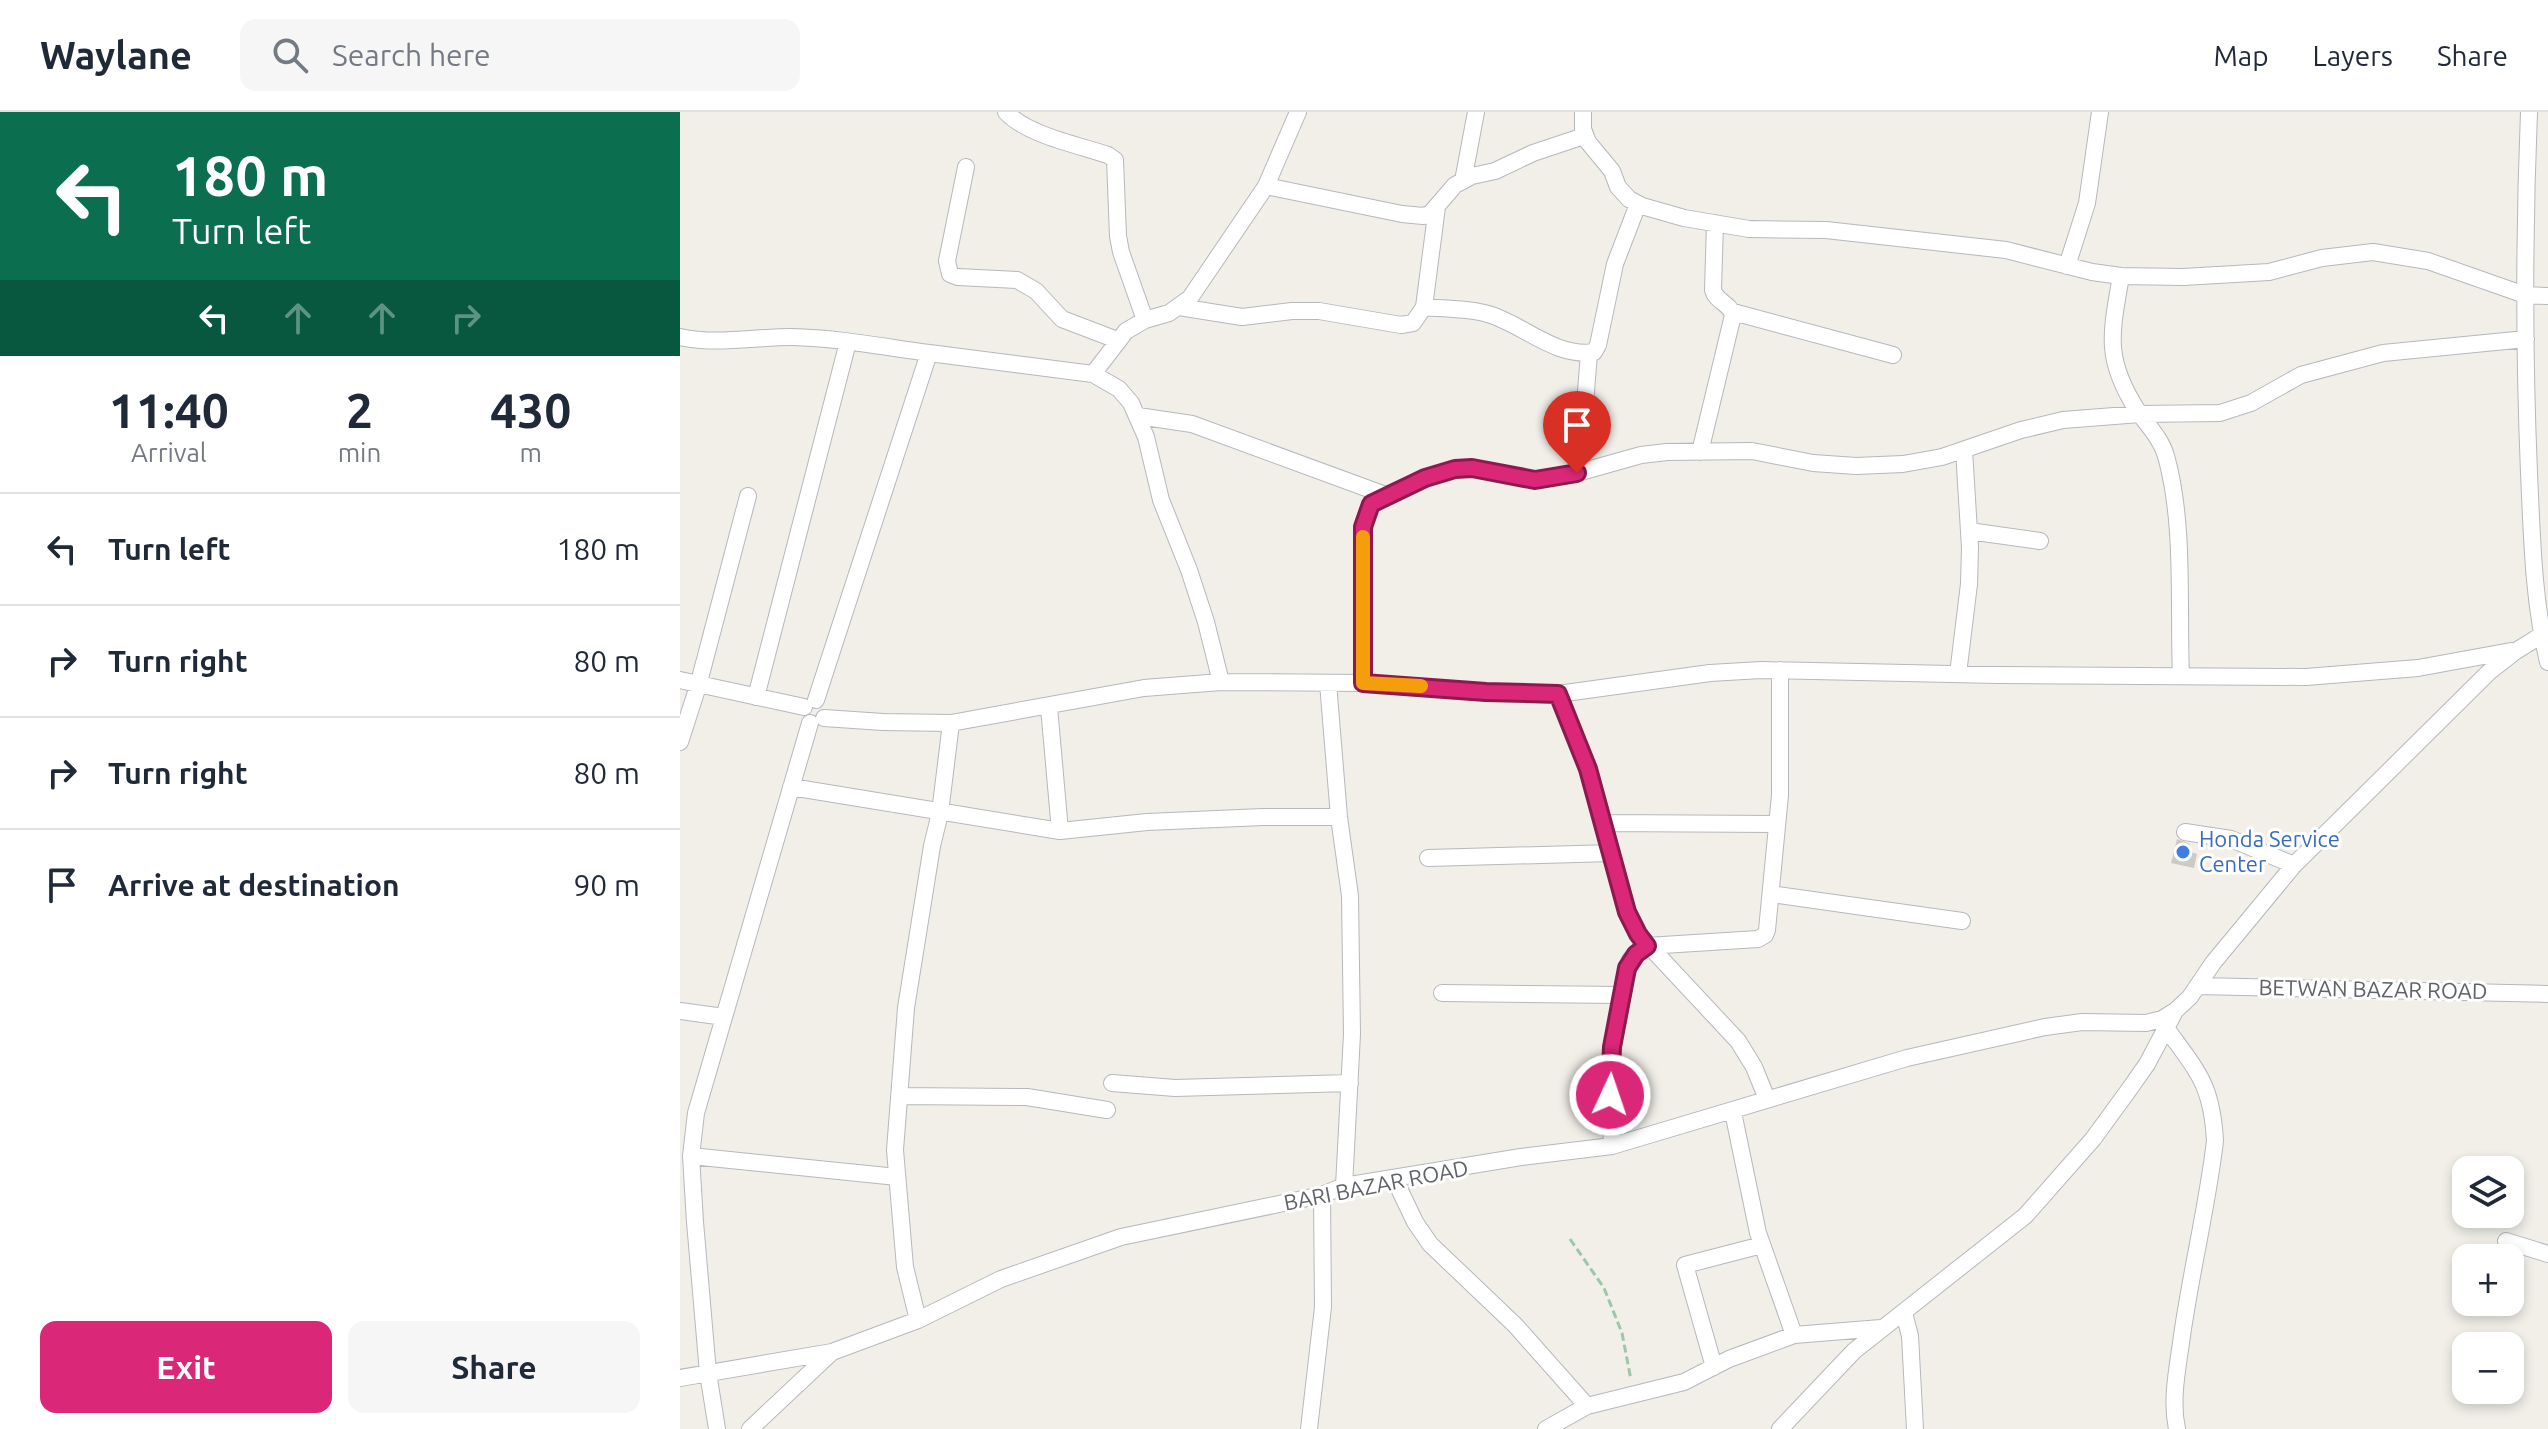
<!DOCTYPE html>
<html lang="en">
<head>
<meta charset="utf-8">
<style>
	:root { --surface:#fff; --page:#f6f6f7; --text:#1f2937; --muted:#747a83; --line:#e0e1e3; --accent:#db2777 }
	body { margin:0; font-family:Ubuntu,sans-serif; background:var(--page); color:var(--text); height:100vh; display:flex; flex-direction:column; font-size:30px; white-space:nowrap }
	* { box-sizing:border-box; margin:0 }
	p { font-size:26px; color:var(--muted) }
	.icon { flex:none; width:44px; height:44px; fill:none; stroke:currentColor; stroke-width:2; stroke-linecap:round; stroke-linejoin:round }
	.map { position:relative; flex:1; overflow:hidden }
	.drawer { display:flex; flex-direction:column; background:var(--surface); width:680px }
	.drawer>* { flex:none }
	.hud { background:#0b6e4f; color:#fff; overflow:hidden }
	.controls { position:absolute; left:1772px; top:1044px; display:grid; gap:16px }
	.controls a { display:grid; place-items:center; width:72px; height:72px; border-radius:16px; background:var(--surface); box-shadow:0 4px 12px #0003; font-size:40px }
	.pin { position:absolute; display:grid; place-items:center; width:68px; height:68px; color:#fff; margin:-82px -34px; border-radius:50% 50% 50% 0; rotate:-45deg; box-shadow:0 0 8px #0007 }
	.pin .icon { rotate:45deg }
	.me { position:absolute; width:88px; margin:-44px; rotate:3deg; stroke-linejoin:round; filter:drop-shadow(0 0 6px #0008) }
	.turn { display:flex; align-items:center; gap:28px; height:168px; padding:0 40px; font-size:36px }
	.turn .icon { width:104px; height:104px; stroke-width:2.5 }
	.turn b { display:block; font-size:56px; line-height:68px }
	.lanes { display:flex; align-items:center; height:76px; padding:0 40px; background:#0003; justify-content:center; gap:40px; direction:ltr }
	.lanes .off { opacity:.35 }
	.eta { display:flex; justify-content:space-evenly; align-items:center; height:136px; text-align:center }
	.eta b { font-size:48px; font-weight:700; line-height:56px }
	.action { display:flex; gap:16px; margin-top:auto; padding:16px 40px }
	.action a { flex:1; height:92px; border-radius:16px; background:var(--accent); color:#fff; font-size:32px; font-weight:700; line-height:92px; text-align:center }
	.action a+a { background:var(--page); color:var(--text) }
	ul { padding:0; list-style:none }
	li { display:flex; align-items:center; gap:24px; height:112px; padding:0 40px; border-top:2px solid var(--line) }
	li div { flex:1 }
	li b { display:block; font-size:30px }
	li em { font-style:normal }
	header { display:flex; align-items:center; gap:48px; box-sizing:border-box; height:112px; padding:0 40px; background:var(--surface); border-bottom:2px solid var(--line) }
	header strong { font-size:38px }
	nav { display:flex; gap:44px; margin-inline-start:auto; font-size:28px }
	.search { width:560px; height:72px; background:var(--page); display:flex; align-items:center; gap:20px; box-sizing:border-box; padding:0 28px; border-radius:16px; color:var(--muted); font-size:30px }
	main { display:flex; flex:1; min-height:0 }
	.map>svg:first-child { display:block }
</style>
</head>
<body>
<header>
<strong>Waylane</strong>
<div class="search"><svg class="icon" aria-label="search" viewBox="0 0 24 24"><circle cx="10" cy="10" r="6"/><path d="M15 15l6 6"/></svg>Search here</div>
<nav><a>Map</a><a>Layers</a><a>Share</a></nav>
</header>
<main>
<section class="drawer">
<div class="hud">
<div class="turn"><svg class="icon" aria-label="left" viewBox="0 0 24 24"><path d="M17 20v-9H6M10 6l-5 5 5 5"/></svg><div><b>180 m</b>Turn left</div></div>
<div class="lanes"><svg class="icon" aria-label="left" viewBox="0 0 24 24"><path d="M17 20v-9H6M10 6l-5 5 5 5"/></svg><svg class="icon off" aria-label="ahead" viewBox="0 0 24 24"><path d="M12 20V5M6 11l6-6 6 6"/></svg><svg class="icon off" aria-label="ahead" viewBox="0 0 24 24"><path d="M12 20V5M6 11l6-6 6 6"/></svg><svg class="icon off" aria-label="right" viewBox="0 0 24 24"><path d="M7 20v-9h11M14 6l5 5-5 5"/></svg></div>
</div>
<div class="eta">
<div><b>11:40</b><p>Arrival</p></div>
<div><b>2</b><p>min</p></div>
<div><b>430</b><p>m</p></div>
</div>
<ul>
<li><svg class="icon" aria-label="left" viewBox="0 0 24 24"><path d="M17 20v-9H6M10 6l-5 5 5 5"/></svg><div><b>Turn left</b></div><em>180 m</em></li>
<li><svg class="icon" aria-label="right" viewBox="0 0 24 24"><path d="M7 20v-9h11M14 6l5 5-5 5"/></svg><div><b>Turn right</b></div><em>80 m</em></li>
<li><svg class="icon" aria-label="right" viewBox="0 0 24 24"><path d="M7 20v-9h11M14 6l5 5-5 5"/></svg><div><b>Turn right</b></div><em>80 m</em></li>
<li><svg class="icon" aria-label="arrive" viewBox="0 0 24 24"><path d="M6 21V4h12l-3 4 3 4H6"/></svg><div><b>Arrive at destination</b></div><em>90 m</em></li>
</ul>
<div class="action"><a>Exit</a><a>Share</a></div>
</section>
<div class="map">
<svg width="1868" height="1317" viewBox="0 0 1868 1317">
	<rect width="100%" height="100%" fill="#f1efe8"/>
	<path fill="#cccac5" d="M1497,727L1510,732L1509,739L1517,742L1514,756L1491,751Z"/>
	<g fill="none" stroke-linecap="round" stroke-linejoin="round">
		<g stroke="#b5b8bc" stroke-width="18">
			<path id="minor" d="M326,0C347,23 398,33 428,43L435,48L438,124L441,140L465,208
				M903,0V17L908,30L932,59L938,75L949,87L962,94L1004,106L1069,117L1146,118L1326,138L1412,160L1441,164L1503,165L1589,160L1642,146L1693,140L1748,149L1845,183L1868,184
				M1849,0C1844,121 1844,241 1849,361C1852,425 1853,488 1868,550
				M286,55L267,149L270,162L278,165L337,168L356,179L382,207L437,228
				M783,69L796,0
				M586,74L722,102L743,104L750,102L775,73L792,64L815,59L853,41L904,24
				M1387,154L1407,91L1420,0
				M1441,164C1431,222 1424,246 1457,298C1467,313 1481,326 1486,344C1505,412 1498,493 1501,564
				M499,195L562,205L612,199H639L721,213L733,211L744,195L757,95
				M744,195C765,197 787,196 808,202C843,212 875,246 914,240L918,233L935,152L958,92
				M1053,200L1213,243
				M0,225C37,233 74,225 112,225C158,226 204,235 249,241
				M413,262L446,219L465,208L489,201L510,186L586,74L618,0
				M458,304L512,312L708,384
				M902,330L909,241
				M1020,340L1053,203C1050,191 1036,190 1033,178L1035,111
				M1289,419L1360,429
				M1278,562L1289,472L1290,436L1284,338
				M0,568L124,595
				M648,571L659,705L670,784L672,922L664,1074
				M683,571V415C686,404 688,394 698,387L745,366L775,357L792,356L855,368L897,361L961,343L987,340L1072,339L1133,351L1176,354L1223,352L1262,345L1341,318L1383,308L1460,302L1540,301L1571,291L1621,263L1703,241L1846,227
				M878,582L908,657L947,800L958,822L1058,929L1074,955L1087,987
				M76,585L168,230
				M136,588L249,241L413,262L439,277L451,291L466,325L481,388L509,458L526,510L541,570
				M369,595L380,719
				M144,606L203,610L271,611L464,576L541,570L683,571L806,580L878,582L1030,561L1081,558L1318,563L1626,565L1738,556L1831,539
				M0,630L18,574L68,384
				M111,675L380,719L467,710L583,705H659
				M923,711L1097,712
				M1505,720L1551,727L1614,753
				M748,746L932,741
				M1091,782L1282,809
				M1518,874L1868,882
				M762,881L942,883
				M0,899L44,905
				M1486,916C1518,960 1532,973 1535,1029C1527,1097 1510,1163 1501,1231C1497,1259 1491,1289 1497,1317
				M432,971L495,976L670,971
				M219,984L347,985L427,998
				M1053,1000L1078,1121L1114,1223
				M932,1034L930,983L932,935L950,848L967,834L1078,827L1085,823L1087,818L1100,683V558
				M11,1044L217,1065
				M714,1066L735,1110L750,1132L835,1213L907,1294
				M1826,1129L1868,1142
				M1224,1201L1230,1224L1235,1317
				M238,1208L225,1155L215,1038L226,896L252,734L260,701L271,611
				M1034,1255L1005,1153L1082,1133
				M0,1266L152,1240L238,1208L321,1167L441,1125L642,1083L664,1074L841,1045L932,1034L1227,946L1365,915L1402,910L1466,911L1482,907L1495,899L1510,885L1533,851L1614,753L1809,560L1836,539L1868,519
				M37,1317L28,1261L15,1110L11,1044L16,1001L130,611
				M70,1317L151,1241
				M629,1317L643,1195L642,1083
				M866,1317L907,1294L1004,1270L1049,1247L1114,1223L1201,1216
				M1100,1317L1174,1239L1345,1104L1413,1027L1448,979L1467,952L1494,901"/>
		</g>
		<path stroke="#9cc7a9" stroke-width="3" stroke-dasharray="8 4" stroke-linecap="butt" d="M890,1127L924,1176L942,1221L951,1268"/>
		<use href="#minor" stroke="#fff" stroke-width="16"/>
	</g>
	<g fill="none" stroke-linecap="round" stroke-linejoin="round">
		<g stroke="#8e194d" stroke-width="20">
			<path id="route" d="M897,361L855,368L792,356L775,357L745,366L691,392L683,415V571L806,580L878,582L908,657L947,800L958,822L967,834L956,842L947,856L932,935L930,983"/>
		</g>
		<use href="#route" stroke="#db2777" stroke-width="14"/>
		<path stroke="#f59e0b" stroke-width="14" d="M683,425V571L741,574"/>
	</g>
	<circle fill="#3f7fe0" stroke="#fff" stroke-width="3" cx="1503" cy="740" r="8"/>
	<g text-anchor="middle" stroke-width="6" stroke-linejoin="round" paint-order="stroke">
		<g font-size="22" fill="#366cbe" stroke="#fff" text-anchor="start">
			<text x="1519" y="735">Honda Service<tspan x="1519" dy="25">Center</tspan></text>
		</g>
		<g font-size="22" fill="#5f6368" stroke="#fff">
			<text transform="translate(1693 877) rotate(1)" y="8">BETWAN BAZAR ROAD</text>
			<text transform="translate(696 1073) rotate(-11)" y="8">BARI BAZAR ROAD</text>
		</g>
	</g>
</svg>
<div class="controls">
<a><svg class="icon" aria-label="layers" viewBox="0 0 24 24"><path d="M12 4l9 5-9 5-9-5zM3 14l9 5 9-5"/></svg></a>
<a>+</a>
<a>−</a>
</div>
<div class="pin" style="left:897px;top:361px;background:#d93025"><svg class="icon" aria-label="arrive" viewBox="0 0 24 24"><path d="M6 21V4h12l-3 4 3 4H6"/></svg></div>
<svg class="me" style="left:930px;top:983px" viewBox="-20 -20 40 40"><circle r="17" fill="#db2777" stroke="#fff" stroke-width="3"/><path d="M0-11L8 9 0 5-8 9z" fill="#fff"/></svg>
</div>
</main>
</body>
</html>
